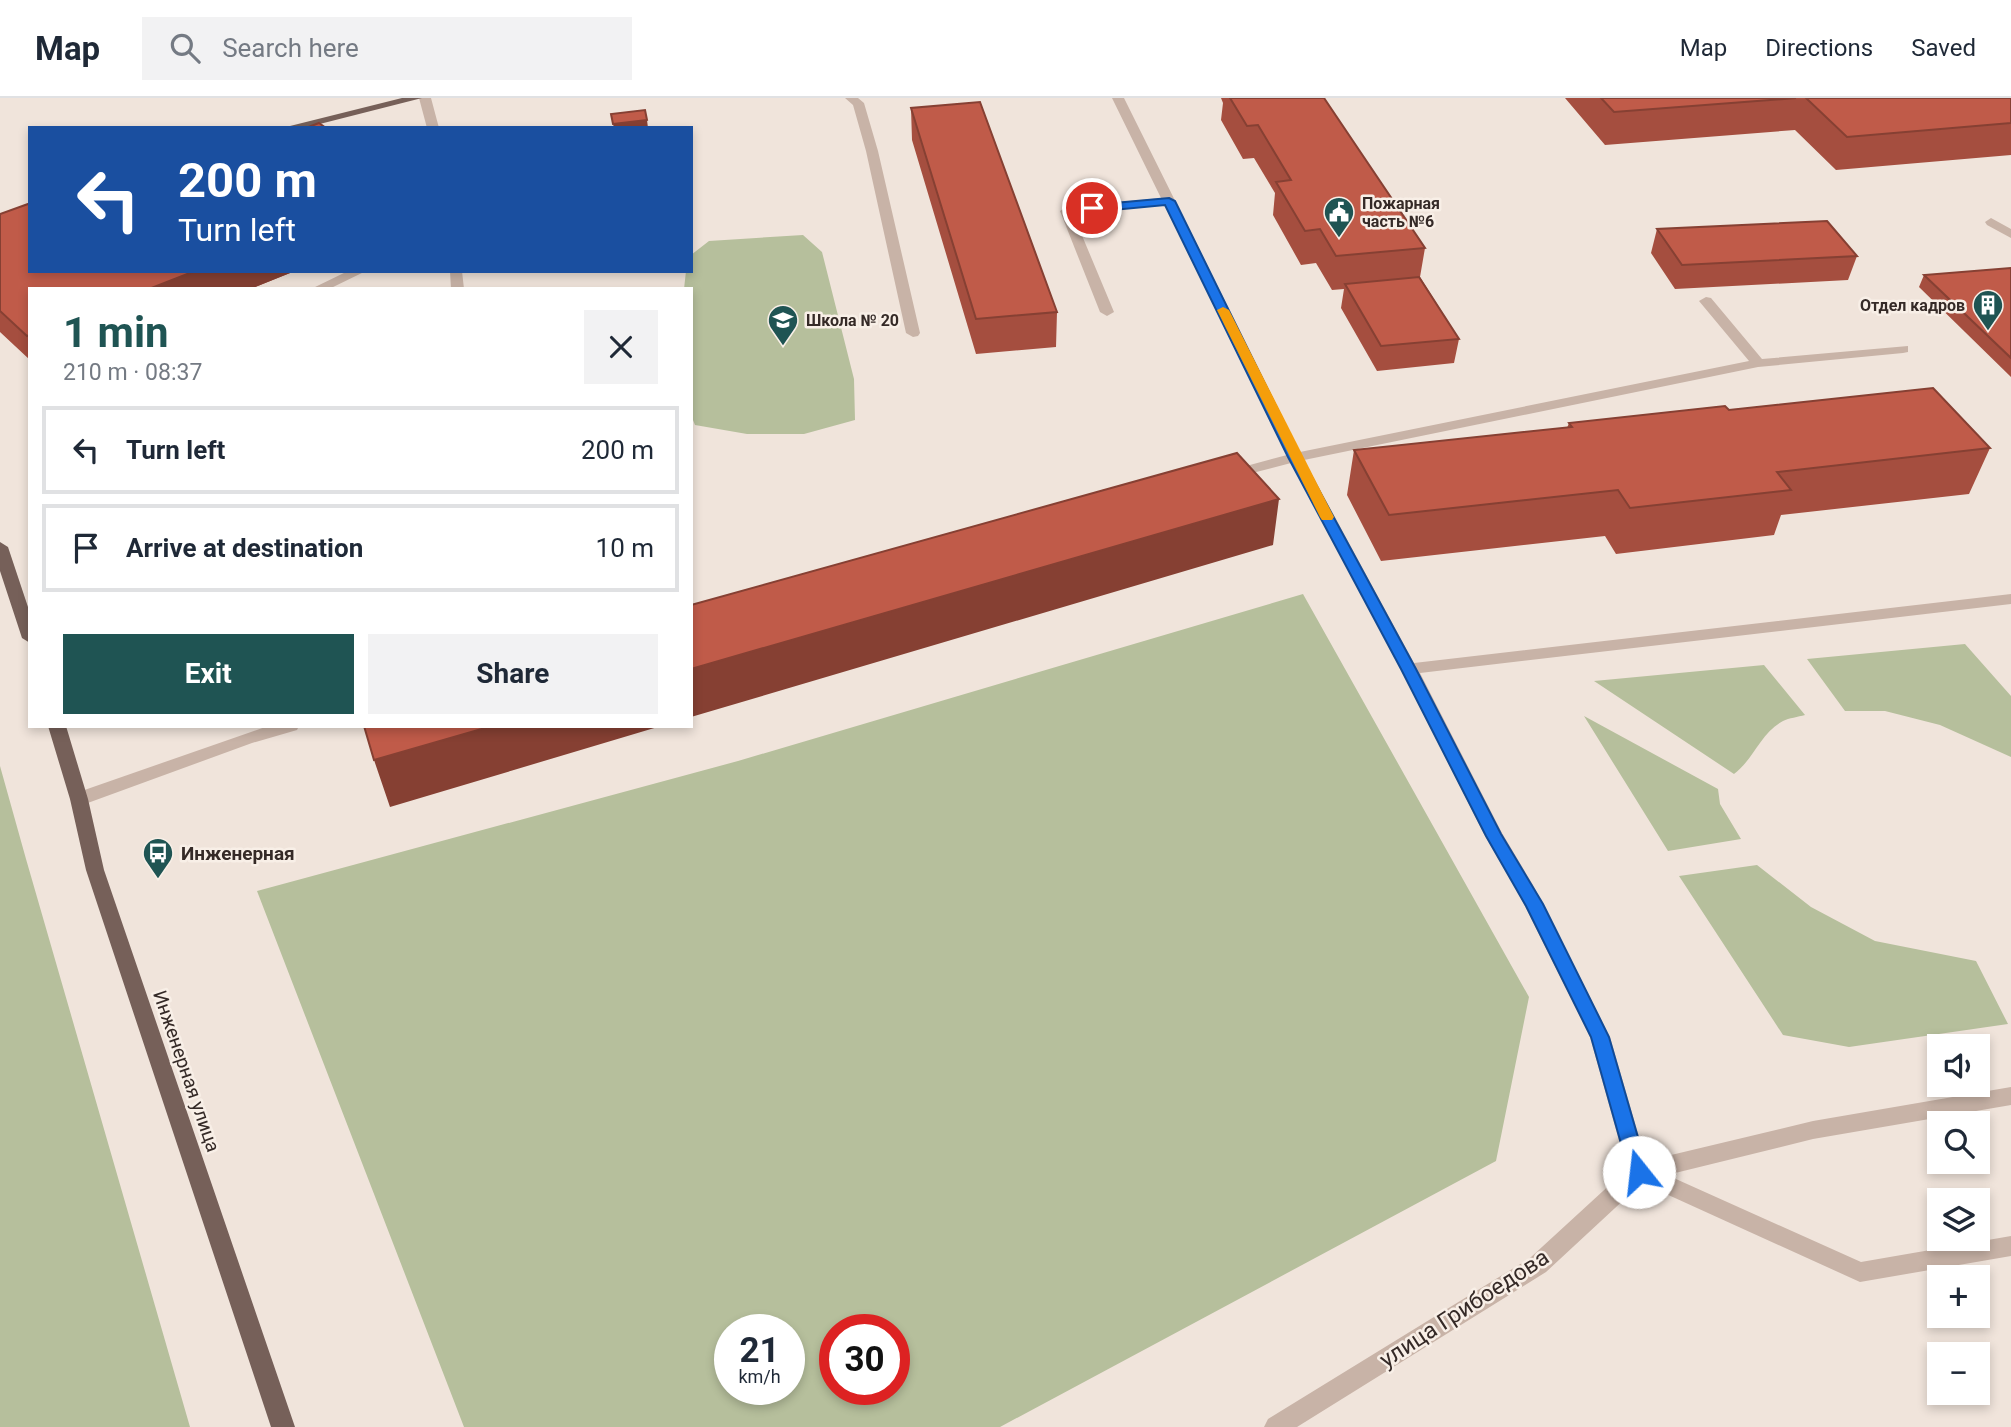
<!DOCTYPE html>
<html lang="en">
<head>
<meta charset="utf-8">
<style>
	:root { --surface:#fff; --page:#f2f2f3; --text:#1f2937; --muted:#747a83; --line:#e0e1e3; --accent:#1f5453 }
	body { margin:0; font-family:Roboto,sans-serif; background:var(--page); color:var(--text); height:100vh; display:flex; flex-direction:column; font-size:26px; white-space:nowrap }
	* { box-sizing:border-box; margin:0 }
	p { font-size:23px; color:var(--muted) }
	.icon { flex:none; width:38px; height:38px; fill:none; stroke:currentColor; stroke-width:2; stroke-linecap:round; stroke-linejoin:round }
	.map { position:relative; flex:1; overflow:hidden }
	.sheet { position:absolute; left:28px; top:189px; width:665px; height:441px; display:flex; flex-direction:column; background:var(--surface); border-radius:0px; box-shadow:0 4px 10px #0003 }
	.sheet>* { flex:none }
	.banner { position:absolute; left:28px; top:28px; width:665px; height:147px; border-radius:0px; box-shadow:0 4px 10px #0003; background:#1a4fa0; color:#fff; overflow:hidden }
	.fabs { position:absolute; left:1927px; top:936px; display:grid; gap:14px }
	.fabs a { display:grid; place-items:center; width:63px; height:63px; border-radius:0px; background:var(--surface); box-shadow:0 4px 10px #0003; font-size:35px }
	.speed { position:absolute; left:714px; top:1216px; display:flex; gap:14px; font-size:35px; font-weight:700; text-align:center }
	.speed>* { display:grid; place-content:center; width:91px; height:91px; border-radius:50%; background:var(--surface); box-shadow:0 4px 10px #0003; line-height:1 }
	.speed small { font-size:18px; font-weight:400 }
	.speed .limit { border:10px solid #d22; background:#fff; color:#111 }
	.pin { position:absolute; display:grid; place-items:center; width:60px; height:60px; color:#fff; margin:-30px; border:4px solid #fff; border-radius:50%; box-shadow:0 2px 7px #0007 }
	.me { position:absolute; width:77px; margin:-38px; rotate:344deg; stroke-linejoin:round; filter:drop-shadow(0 0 5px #0008) }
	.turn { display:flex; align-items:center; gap:24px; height:147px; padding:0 35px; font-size:32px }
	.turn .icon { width:91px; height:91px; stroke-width:2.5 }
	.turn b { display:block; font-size:49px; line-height:60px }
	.round { display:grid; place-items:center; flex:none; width:74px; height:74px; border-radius:0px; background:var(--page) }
	.summary { display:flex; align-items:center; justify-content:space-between; height:119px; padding:0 35px }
	h1 { font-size:42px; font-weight:700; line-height:52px; color:var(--accent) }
	.cta { display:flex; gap:14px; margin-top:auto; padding:14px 35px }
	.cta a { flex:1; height:80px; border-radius:0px; background:var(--accent); color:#fff; font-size:28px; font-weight:700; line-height:80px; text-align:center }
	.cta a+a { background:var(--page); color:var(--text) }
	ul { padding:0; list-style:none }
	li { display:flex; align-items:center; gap:21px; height:88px; margin:0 14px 10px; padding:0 21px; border:4px solid var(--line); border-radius:0px }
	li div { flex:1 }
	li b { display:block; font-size:26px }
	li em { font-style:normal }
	header { display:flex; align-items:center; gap:42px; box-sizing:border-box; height:98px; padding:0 35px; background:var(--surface); border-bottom:2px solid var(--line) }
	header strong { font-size:33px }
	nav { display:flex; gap:38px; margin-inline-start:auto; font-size:24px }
	.search { width:490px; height:63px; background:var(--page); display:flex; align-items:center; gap:18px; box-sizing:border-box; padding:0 24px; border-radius:0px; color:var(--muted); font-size:26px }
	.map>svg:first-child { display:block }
</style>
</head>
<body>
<header>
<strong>Map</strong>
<div class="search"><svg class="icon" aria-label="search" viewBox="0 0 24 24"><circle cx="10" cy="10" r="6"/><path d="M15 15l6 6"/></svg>Search here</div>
<nav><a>Map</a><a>Directions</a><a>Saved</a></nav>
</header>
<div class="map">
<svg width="2011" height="1329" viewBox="0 0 2011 1329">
	<rect width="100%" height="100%" fill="#f0e4db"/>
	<path fill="#b6bf9c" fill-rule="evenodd" d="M803,137L822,154L854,281L855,322L804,336H747L695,327L691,317V191H684L686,173H691V157L709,143Z
		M1303,496L1529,899L1496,1063L1000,1329H464L257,793L738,663ZM789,1232V1292H730V1232ZM835,1232H894V1292H835Z
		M1965,546L2011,598V659L1940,627L1885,613H1845L1807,561Z
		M1764,567L1805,617C1798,619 1789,620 1783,623C1761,634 1754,661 1734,676L1594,583Z
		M1584,618L1718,691L1720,706L1741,741L1668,753Z
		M0,668L26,761L190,1329H0Z
		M1757,767L1811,809L1875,843L1976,863L2008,926L1849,949L1783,937L1679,778Z"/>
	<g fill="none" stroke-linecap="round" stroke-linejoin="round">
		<path fill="#c8b3a7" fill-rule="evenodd" d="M419,0H431L439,30H427Z
			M845,0H858L864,5L878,53L920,235L918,238L913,239L906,235L866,53L853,7Z
			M1112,0H1124L1300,354L1749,263L1699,203L1706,199L1711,200L1762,261L1908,248V254L1903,255L1758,269L1304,362L1414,565L2011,496V506L1420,575L1502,735L1533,787L1610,939L1646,1063L1813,1023L2011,989V1007L1813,1041L1667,1077L1861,1164L2011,1138V1158L1860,1184L1642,1085L1546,1174L1297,1329H1264L1268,1321L1530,1160L1627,1071L1590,939L1516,790L1485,738L1401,571L1291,365L1229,381L1222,377L1224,374L1287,357L1165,107L1073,116L1114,214L1107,218L1100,214L1060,113L1066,109L1161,100Z
			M1991,120L2011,131V140L1987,127L1985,124Z
			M348,173H366L329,191H311Z
			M450,173H462L464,191H451Z
			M268,628H299L297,632L252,645L85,706H73L70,701L73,696Z"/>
		<path fill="#766059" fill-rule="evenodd" d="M402,0H422L304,30H282Z
			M0,444L8,449L30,515V545L22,540L0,473Z
			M48,628H66L88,701L104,772L295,1329H271L86,772L70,701Z"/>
	</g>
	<path fill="#a54e3f" d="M1221,0H1324L1425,150L1420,179L1459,241L1454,265L1377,273L1341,210L1344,191L1332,192L1316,165L1301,167L1273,117L1275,95L1254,60L1243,61L1221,22L1223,5Z
		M1565,0H2011V57L1836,72L1795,32L1605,47Z
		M911,10L1057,214L1056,249L976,256L912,42Z
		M0,116L30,173H295L250,191H30V262L0,234Z
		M1657,131L1857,158L1848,182L1675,191L1651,155Z
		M2011,170V279L1919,189L1924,177Z
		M1729,312L1990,350L1969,396L1781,417L1774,437L1616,456L1605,438L1381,463L1347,397L1354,352L1567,330L1569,325Z"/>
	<path fill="#864033" d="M647,22L648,30H614L613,26Z
		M195,173H295L250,191H149Z
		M1279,401L1273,447L691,619V571Z
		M492,628H661L390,709L374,662Z"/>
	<path fill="#c05b49" stroke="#864033" stroke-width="2" d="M1230,0H1324L1425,150L1336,158L1320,131L1305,133L1276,84L1291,82L1258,27L1247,28Z
		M1601,0H1796L1614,14Z
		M1806,0H2011V25L1847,39Z
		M980,4L1057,214L976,221L911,10Z
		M645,12L647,22L613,26L611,16Z
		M319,25L326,30H306Z
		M28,106L30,108V173H195L149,191H30V237L27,238L0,213V116Z
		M1827,123L1857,158L1682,167L1657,131Z
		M2011,170V260L1924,177Z
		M1419,179L1459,241L1381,248L1345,186Z
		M1933,290L1990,350L1777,374L1791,392L1630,410L1618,392L1389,417L1354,352L1572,329L1569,325L1725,308L1729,312Z
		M1237,355L1279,401L691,571V507Z
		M364,628H492L374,662Z"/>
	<path fill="#1a73e8" stroke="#114b97" stroke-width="2" d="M1169,100L1175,103L1301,359L1416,571L1501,736L1543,806L1609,939L1648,1074L1645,1080L1639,1082L1632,1080L1629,1074L1591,939L1526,808L1486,738L1401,571L1288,359L1165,107L1092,114L1086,110L1092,107Z"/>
	<path fill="#f59e0b" d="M1223,209L1229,212L1334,419L1332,422H1322L1320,419L1217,212Z"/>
	<defs>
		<g id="civic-pin" transform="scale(1.575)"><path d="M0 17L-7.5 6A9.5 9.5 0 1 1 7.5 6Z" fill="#1f5453" stroke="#f8efe7"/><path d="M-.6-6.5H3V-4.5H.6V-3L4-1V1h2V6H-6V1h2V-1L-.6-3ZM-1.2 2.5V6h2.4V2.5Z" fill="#fff"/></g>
		<g id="building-pin" transform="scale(1.575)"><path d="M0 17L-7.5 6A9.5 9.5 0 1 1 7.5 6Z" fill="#1f5453" stroke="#f8efe7"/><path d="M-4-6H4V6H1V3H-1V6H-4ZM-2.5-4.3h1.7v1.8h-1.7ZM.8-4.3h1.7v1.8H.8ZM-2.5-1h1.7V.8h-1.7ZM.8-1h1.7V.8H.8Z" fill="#fff"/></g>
		<g id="school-pin" transform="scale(1.575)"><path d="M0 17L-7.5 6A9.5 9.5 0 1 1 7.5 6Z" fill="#1f5453" stroke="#f8efe7"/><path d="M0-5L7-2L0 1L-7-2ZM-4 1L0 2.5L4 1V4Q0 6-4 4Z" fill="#fff"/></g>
		<g id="bus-pin" transform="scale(1.575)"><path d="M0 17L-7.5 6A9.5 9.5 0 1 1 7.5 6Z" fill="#1f5453" stroke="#f8efe7"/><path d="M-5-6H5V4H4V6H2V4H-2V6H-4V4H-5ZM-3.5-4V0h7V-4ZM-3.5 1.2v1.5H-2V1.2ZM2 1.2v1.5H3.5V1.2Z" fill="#fff"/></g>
	</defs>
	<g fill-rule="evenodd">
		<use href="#civic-pin" x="1339" y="114"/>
		<use href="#building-pin" x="1988" y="207"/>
		<use href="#school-pin" x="783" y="222"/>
		<use href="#bus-pin" x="158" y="755"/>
	</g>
	<g text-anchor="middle" stroke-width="5" stroke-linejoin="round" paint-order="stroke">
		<g font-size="16" font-weight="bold" fill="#352a27" stroke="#f8efe7" text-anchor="start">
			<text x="1362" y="111">Пожарная<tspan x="1362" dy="18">часть №6</tspan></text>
			<text x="1965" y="213" text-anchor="end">Отдел кадров</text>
			<text x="806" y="228">Школа № 20</text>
		</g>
		<g font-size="19" font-weight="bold" fill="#352a27" stroke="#f8efe7" text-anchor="start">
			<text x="181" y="762">Инженерная</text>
		</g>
		<g font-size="19" fill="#352a27" stroke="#f8efe7">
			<text transform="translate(187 973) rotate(71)" y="7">Инженерная улица</text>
		</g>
		<g font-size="23" fill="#352a27" stroke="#f8efe7">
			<text transform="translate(1464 1210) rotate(-33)" y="8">улица Грибоедова</text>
		</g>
	</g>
</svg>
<div class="fabs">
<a><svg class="icon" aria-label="sound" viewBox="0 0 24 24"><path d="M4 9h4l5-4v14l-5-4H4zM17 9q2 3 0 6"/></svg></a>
<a><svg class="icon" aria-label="search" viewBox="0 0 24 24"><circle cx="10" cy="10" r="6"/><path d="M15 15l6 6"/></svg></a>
<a><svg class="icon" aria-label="layers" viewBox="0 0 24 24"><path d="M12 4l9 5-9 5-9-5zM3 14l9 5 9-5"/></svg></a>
<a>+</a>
<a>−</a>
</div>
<div class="speed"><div>21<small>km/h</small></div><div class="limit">30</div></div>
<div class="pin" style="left:1092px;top:110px;background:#d93025"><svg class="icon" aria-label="arrive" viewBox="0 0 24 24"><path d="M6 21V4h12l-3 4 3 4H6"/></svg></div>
<svg class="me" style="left:1639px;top:1074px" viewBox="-20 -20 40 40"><circle r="19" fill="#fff"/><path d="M0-13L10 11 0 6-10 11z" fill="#1a73e8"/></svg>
<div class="banner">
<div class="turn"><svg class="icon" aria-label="left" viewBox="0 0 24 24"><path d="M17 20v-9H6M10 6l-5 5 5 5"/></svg><div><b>200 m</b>Turn left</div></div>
</div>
<section class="sheet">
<div class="summary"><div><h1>1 min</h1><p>210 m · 08:37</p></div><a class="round"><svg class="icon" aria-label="close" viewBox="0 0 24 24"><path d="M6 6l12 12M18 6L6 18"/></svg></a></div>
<ul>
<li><svg class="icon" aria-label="left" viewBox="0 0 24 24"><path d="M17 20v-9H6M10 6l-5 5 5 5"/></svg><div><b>Turn left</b></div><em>200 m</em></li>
<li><svg class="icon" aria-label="arrive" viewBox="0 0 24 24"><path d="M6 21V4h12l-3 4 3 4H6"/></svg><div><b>Arrive at destination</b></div><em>10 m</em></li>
</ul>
<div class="cta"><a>Exit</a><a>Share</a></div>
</section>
</div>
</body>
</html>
